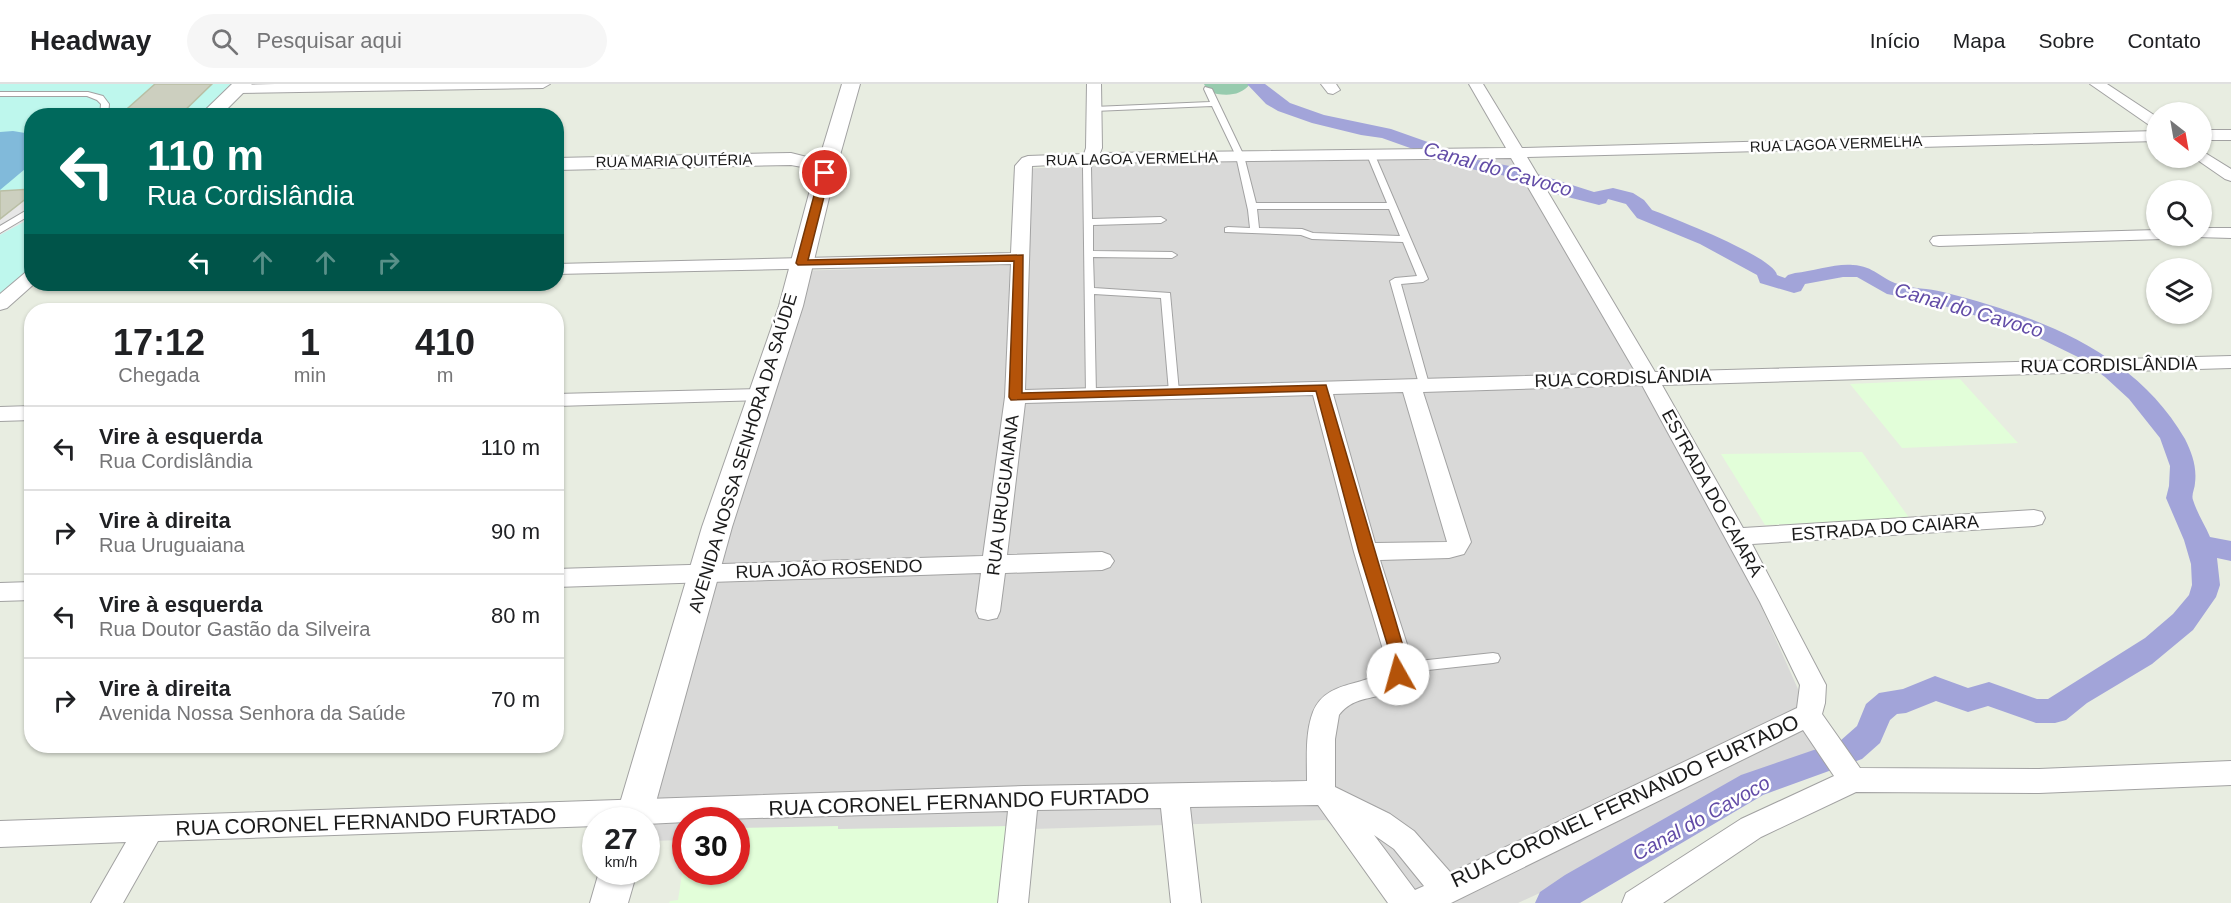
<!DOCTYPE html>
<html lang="pt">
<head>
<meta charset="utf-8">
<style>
	:root { --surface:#fff; --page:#f6f6f6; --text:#202124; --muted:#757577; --line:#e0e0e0 }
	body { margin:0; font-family:Arial,sans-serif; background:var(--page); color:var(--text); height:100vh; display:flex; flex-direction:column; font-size:22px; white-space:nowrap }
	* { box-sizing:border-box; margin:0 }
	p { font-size:20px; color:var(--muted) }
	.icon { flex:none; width:33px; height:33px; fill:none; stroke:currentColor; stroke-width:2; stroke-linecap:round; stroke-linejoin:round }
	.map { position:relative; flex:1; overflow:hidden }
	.details { position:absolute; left:24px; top:219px; width:540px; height:450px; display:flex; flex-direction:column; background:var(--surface); border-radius:24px; box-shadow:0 2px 4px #0004 }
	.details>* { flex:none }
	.guide { position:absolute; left:24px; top:24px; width:540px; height:183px; border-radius:24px; box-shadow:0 2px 4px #0004; background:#00695c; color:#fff; overflow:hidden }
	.needle { width:39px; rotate:149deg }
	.buttons { position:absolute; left:2146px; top:18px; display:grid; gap:12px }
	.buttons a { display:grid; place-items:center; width:66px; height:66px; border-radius:50%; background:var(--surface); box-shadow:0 2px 4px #0004; font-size:30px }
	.speed { position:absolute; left:582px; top:723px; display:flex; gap:12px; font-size:30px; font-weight:700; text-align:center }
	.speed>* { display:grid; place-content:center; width:78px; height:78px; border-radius:50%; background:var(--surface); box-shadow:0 2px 4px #0004; line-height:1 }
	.speed small { font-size:15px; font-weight:400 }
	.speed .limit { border:9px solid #d22; background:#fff; color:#111 }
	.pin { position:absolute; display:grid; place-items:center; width:51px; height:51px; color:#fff; margin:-26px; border:3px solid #fff; border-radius:50%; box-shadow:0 2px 6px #0007 }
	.me { position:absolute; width:66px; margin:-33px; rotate:353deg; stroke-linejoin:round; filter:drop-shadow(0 0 4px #0008) }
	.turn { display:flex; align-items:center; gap:21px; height:126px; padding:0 24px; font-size:27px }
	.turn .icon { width:78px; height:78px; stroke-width:2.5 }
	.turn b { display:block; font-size:42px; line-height:51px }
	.lanes { display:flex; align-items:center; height:57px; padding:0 24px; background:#0003; justify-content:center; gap:30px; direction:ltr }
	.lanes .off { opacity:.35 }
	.eta { display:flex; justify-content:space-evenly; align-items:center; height:102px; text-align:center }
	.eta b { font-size:36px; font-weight:700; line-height:42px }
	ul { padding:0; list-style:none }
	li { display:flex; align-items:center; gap:18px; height:84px; padding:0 24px; border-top:2px solid var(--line) }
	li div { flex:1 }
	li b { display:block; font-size:22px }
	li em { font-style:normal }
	header { display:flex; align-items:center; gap:36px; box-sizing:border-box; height:84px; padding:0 30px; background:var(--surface); border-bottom:2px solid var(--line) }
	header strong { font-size:28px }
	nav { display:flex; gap:33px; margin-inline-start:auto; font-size:21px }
	.search { width:420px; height:54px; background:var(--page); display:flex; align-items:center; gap:15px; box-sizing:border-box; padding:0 21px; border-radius:33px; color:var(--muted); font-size:22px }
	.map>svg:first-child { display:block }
</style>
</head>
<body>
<header>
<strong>Headway</strong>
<div class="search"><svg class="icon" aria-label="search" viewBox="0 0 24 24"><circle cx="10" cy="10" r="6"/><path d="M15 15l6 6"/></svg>Pesquisar aqui</div>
<nav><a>Início</a><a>Mapa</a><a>Sobre</a><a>Contato</a></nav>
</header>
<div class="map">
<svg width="2231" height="819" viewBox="0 0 2231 819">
	<rect width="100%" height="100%" fill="#e8ede1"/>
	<path fill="#d9d9d8" d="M1514,75L1740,475L1814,641L1815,683L1518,819H1416L1326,736L737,754L736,736H686L685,756L647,757L646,736H634L790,187L1011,181L1014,85L1218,77Z"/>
	<path fill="#e2fed9" d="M1960,295L2018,359L1902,364L1850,300Z
		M1862,368L1910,435L1765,441L1721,370Z
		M838,742V745L1012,742L1011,819H669L670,817L678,816L685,771L686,788H736L737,744Z"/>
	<path fill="#97cbae" d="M1204,0H1250C1240,13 1224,12 1208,8Z"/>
	<path fill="#bef7ed" d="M0,0H237L202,31L32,32L31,185L0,214Z"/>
	<path fill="#81bada" d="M13,47L31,50V80L0,106V48Z"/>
	<path fill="#e7e7e7" d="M31,110V134L0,151V135Z"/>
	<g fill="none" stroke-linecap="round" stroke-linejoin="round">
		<path fill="#a2a4d9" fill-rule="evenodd" d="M1247,0H1265L1290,19L1324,31L1391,45L1439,62L1457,72L1515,83L1594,108L1613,104L1633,109L1644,116L1652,126C1673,134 1774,173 1777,191L1785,194L1788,191L1795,189C1813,187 1837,179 1853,181C1874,182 1881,195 1898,200C1913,205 1928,204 1943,208C2037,232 2134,267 2185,355C2192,369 2197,383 2195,399C2195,404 2191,411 2193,416C2197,429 2205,441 2210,453L2231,457V477L2217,474L2220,501L2216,513L2193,546L2152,580L2087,619L2066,636L2055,639H2036L1988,622L1968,628L1936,617L1906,629L1897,630L1890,636L1880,659L1862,675L1763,711L1580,819H1535L1540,808L1565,791L1741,691L1840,657L1857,642L1866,620L1879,609L1903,605L1935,592L1968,604L1989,598L2037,615H2048L2145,554L2173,530L2189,511L2192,501L2191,480L2184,456L2166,414L2169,402L2170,382L2160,354L2129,315L2105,293L2080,274L2023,246L1934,219L1887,210L1857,193H1843L1805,200L1801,207L1794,209L1760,199L1757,191L1700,160L1637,134L1626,120L1608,115L1606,119L1599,121L1556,110L1541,102L1506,92L1446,80L1427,70L1382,54L1361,51L1312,39L1278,27L1266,20Z"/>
	</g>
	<path fill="#cccfbf" stroke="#b9bea4" stroke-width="1.5" d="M155,0H212L179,32H119Z
		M32,105V110L0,135V107Z"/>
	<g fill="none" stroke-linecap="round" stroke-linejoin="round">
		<g stroke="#a2a2a2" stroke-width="2">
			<path id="service" d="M1205,3L1212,5L1244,72L1256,119H1387L1367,71L1374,69L1428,195L1423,198L1401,200L1429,300L1428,302H1420L1419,300L1390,197L1395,194L1417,192L1403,158L1312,155L1301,151L1225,148V144L1228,143L1250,144L1248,126L1236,72L1212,22L1094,27L1090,25L1094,23L1210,18L1204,5ZM1257,125H1389L1400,152L1313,149L1302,145L1259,144Z
				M0,8H88L103,12L109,20L108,32H100L101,20L97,16L87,12H0Z
				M1090,71L1094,74L1091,84L1092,135L1161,133L1166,136L1161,139L1093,141V167L1172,168L1177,171L1172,174L1093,173L1094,204L1170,209L1179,308L1178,310H1170L1169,308L1161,214L1094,210L1096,311L1091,314L1086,311L1083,84L1086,74Z
				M32,123V130L0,149V142Z
				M1493,569L1498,570L1500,574L1498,578L1493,579L1400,589L1395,588L1393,584L1395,580L1400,579Z"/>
		</g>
		<g stroke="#a2a2a2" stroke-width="2">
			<path id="minor" d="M275,0H550L543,4L238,9L231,5L238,1Z
				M1087,0H1101L1102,64L1100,69L1506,64L1469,0H1483L1522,64L2157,47V57L1527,73L1655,288L2231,272V284L1662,301L1743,444L2034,426L2042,428L2045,434L2042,440L2034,442L1752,460L1826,601L1825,619L1822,630L1860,684L2039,685L2231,677V701L2039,709L1856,708L1761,753L1663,819H1622L1626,809L1741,735L1834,692L1803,646L1451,819H1388L1318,721L1190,723L1201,819H1171L1161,724L1037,726L1028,819H998L1008,727L686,736V738L646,740V736H596V742L158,757L123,819H91L126,758L0,763V737L1024,702L1307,697C1307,675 1305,649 1313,628C1328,591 1376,606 1387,579L1354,468L1313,311L1025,319L1007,471L1102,468L1110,471L1114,477L1110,483L1102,486L1005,489L1000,527L997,534L988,536L979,534L976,527L981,489L556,503V485L983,472L1005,313L1011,180L556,190V180L1011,169L1015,82L1022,74L1028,72L1084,70L1086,64ZM1511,74L1636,289L1025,306L1032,82L1090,79ZM1642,301L1760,518L1800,601L1797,624L1451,789L1414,747L1390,730L1335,703V655L1339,631C1361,602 1394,627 1413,579L1380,476L1449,474L1464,470L1471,458L1423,308ZM1403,308L1447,458L1375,459L1333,310ZM1374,751L1394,765L1424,802L1415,806Z
				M1321,0H1336L1340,6L1333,10L1328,9Z
				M2090,0H2107L2157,33V45L2152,43Z
				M2202,46H2231V56H2202Z
				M2202,67L2231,85V97L2225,95L2196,75L2195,74H2202Z
				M2202,144H2231V154L2196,153L2202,152Z
				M2157,146V152H2165L2163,155L1939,162L1933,161L1930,157L1933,153L1939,152Z
				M32,187V200H34L7,224L0,226V210L26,188Z
				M760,305L767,306L770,311L767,316L556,322V310Z
				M32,322V336L0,337V323Z
				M32,498V516L0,517V499Z"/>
		</g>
		<g stroke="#a2a2a2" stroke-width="2">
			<path id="tertiary" d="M232,0H252L220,32H199Z
				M842,0H860L835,89L803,222L732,443L651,736L646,746V736H615L702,443L779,222L814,91L802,83L791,81L556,86V74L791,69L819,76Z
				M599,788H637L628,819H590Z"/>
		</g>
		<use href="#service" fill="#fff" fill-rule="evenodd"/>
		<use href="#minor" fill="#fff" fill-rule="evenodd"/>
		<use href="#tertiary" fill="#fff" fill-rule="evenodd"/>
	</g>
	<path fill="#b45309" stroke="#753606" stroke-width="1.5" d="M825,86L830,89L808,176L1023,171L1022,309L1326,301L1408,579L1404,595L1398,597L1393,595L1390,590L1393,579L1359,468L1316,307L1011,316L1009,313L1014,177L798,181L796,179L820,89Z"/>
	<g text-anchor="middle" stroke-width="5" stroke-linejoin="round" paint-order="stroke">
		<g font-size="15" fill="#1b1b1b" stroke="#fff">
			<text transform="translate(1836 60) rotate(-2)" y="5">RUA LAGOA VERMELHA</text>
			<text transform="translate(1132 75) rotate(-1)" y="5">RUA LAGOA VERMELHA</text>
			<text transform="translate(674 77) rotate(-1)" y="5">RUA MARIA QUITÉRIA</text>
		</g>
		<g font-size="18" fill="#1b1b1b" stroke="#fff">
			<text transform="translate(2109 281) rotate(-1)" y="6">RUA CORDISLÂNDIA</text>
			<text transform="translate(1623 294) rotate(-2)" y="6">RUA CORDISLÂNDIA</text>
			<text transform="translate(743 369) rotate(-73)" y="6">AVENIDA NOSSA SENHORA DA SAÚDE</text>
			<text transform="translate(1712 409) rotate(61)" y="6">ESTRADA DO CAIARÁ</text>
			<text transform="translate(1003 411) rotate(-83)" y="6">RUA URUGUAIANA</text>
			<text transform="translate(1885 444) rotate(-4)" y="6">ESTRADA DO CAIARA</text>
			<text transform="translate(829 485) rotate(-2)" y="6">RUA JOÃO ROSENDO</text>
		</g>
		<g font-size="20" font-style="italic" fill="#624ca7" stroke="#fff">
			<text transform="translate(1498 85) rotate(16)" y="7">Canal do Cavoco</text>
			<text transform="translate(1969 226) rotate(16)" y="7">Canal do Cavoco</text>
			<text transform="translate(1701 734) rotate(-29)" y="7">Canal do Cavoco</text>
		</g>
		<g font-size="21" fill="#1b1b1b" stroke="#fff">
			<text transform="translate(1625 717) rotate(-25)" y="7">RUA CORONEL FERNANDO FURTADO</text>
			<text transform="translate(959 718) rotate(-2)" y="7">RUA CORONEL FERNANDO FURTADO</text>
			<text transform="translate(366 738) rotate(-2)" y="7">RUA CORONEL FERNANDO FURTADO</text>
		</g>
	</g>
</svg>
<div class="buttons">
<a><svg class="needle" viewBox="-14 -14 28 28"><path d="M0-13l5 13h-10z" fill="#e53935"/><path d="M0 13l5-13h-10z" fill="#757577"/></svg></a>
<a><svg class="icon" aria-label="search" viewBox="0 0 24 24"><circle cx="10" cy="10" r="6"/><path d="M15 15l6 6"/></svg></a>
<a><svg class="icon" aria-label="layers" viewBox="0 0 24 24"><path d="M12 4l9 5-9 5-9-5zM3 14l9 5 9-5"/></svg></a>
</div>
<div class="speed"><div>27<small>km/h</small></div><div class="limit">30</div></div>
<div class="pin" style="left:825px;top:89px;background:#d93025"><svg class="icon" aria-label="arrive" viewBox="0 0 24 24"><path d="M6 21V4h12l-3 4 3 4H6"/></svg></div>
<svg class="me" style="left:1398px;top:590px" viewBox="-20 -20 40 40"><circle r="19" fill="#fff"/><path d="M0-13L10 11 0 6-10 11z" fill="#b45309"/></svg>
<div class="guide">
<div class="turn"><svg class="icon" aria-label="left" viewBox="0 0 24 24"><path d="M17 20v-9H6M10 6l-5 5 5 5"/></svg><div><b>110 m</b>Rua Cordislândia</div></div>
<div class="lanes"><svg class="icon" aria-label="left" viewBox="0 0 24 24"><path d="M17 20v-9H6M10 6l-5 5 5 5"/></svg><svg class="icon off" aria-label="ahead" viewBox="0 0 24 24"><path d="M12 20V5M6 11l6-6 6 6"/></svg><svg class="icon off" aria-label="ahead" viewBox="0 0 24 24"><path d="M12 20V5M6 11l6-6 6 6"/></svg><svg class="icon off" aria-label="right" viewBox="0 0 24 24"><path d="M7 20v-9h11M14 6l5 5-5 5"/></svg></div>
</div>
<section class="details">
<div class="eta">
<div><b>17:12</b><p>Chegada</p></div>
<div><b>1</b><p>min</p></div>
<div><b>410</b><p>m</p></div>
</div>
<ul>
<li><svg class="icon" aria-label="left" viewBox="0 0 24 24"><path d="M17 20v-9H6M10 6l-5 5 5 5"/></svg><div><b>Vire à esquerda</b><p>Rua Cordislândia</p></div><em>110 m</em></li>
<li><svg class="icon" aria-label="right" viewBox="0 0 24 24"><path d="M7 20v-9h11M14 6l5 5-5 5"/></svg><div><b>Vire à direita</b><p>Rua Uruguaiana</p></div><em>90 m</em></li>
<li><svg class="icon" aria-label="left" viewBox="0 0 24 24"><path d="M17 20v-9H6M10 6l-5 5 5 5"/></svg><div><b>Vire à esquerda</b><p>Rua Doutor Gastão da Silveira</p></div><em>80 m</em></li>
<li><svg class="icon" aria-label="right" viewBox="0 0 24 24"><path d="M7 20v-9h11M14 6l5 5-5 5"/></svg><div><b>Vire à direita</b><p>Avenida Nossa Senhora da Saúde</p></div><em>70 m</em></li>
</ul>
</section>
</div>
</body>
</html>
